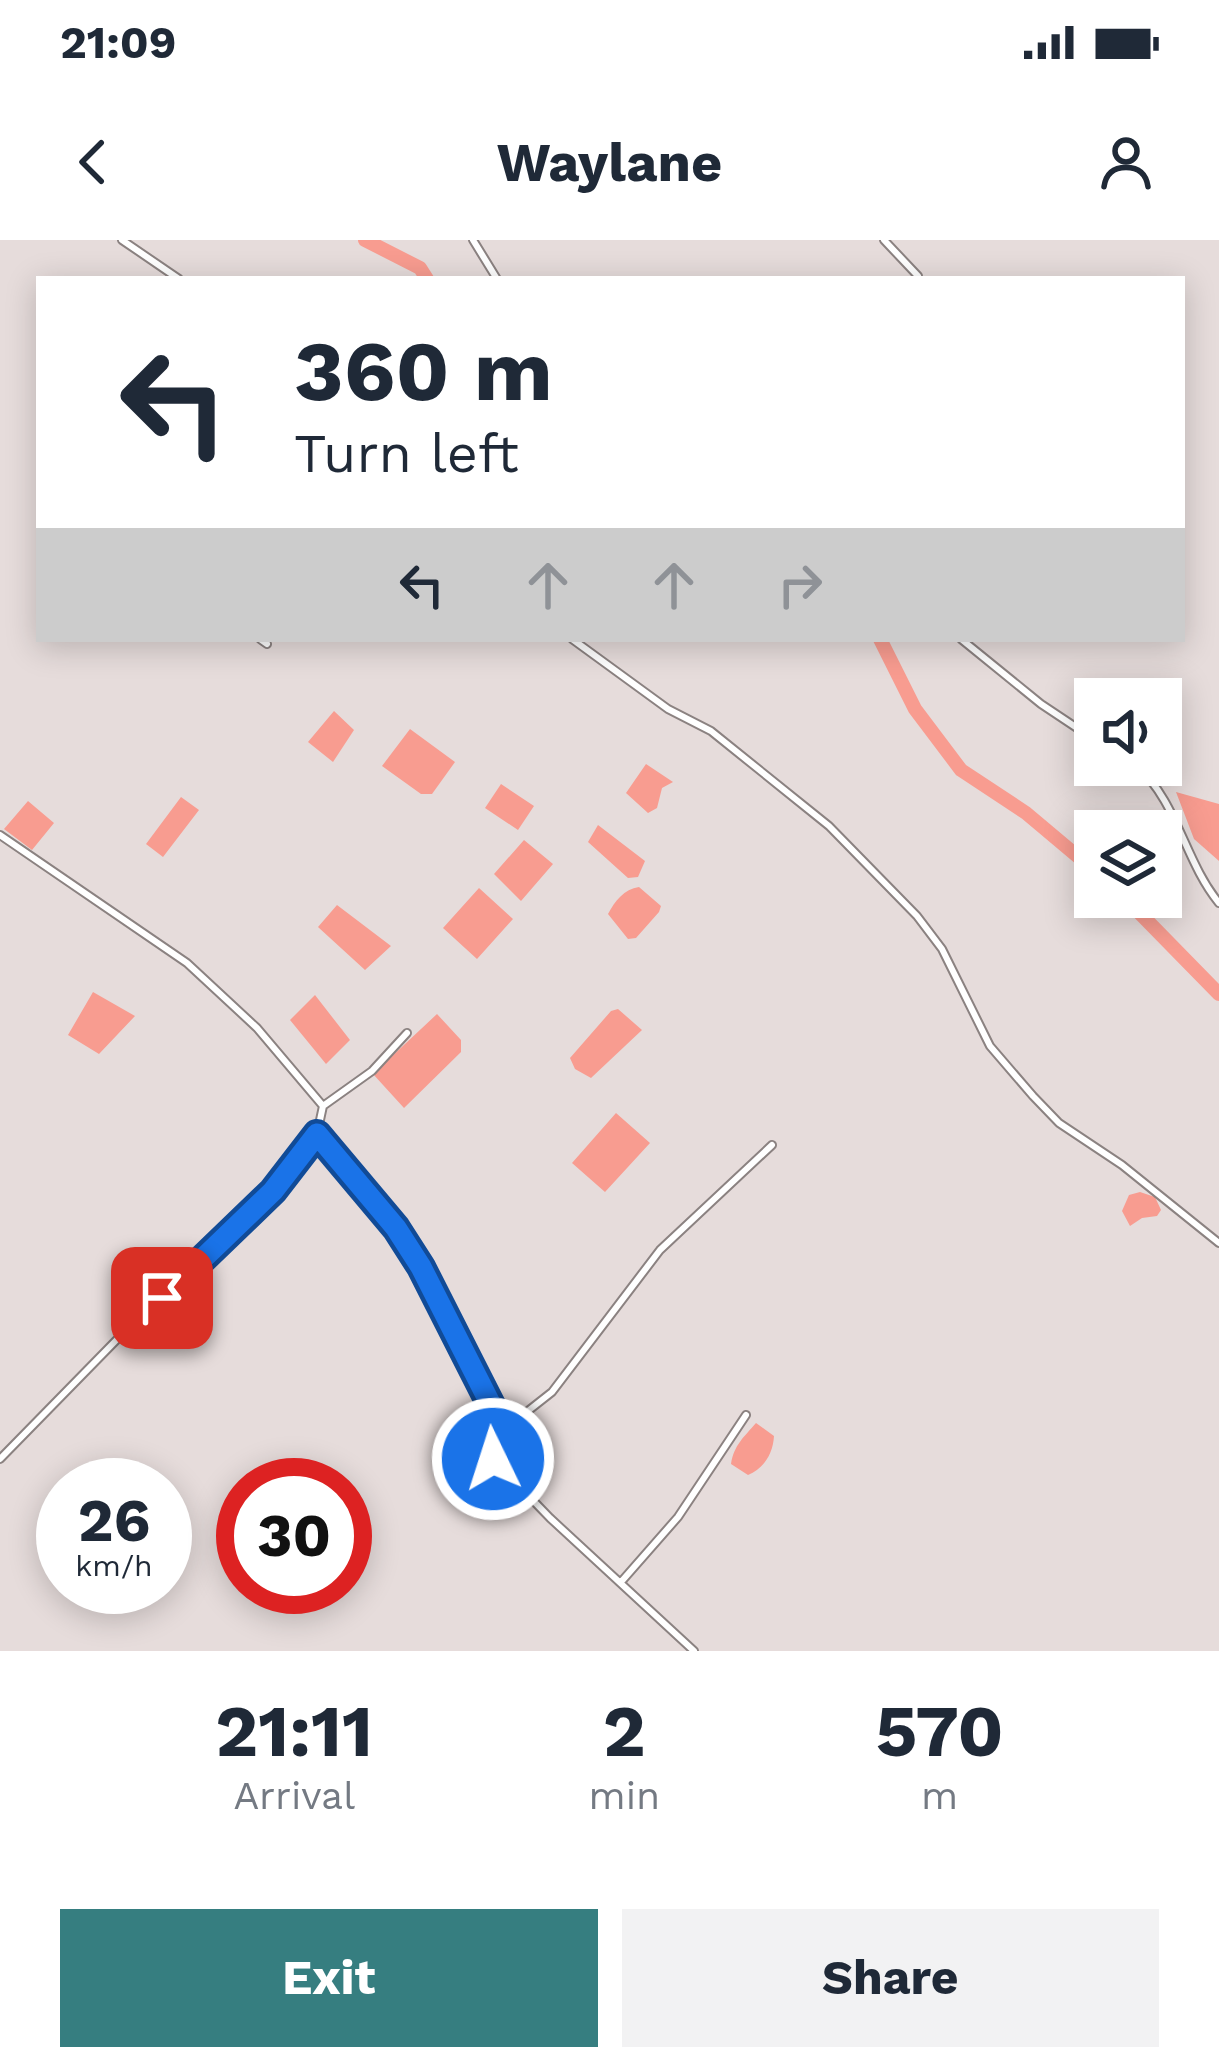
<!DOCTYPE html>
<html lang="en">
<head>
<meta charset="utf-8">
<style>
	:root { --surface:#fff; --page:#f2f2f3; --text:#1f2937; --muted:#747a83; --accent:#367e80 }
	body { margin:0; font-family:"Work Sans",sans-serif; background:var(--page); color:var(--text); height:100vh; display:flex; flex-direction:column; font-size:45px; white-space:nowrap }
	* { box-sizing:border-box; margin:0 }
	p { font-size:39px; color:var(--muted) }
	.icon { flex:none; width:66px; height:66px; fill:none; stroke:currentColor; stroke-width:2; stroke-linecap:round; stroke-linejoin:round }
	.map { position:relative; height:1411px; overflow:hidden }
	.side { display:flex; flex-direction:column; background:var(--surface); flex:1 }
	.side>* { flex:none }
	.top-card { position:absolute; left:36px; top:36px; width:1149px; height:366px; border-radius:0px; box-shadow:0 6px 30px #0003; background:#fff; color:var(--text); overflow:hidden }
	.fabs { position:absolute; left:1074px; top:438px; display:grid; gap:24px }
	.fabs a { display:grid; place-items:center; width:108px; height:108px; border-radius:0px; background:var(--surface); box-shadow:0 6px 30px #0003; font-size:60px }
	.speed { position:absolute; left:36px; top:1218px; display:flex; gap:24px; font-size:60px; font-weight:700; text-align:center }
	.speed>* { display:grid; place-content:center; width:156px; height:156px; border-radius:50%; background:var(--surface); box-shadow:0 6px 30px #0003; line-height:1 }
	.speed small { font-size:30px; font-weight:400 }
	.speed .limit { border:18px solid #d22; background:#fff; color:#111 }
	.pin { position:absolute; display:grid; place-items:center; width:102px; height:102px; color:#fff; margin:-51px; border-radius:24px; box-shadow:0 6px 18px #0006 }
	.me { position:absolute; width:132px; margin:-66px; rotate:356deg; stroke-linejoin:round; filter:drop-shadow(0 0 9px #0008) }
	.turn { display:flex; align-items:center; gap:42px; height:252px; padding:0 60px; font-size:54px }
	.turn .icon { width:156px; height:156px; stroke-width:2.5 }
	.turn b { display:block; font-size:84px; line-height:102px }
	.lanes { display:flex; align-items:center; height:114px; padding:0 60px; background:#0003; justify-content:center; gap:60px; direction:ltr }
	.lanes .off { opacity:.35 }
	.eta { display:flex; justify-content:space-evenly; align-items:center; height:204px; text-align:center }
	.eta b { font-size:72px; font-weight:700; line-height:84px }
	.action { display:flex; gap:24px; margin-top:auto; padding:24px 60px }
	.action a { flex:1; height:138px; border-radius:0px; background:var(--accent); color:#fff; font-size:48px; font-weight:700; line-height:138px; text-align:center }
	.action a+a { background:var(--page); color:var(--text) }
	.status { display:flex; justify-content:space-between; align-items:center; height:84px; padding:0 60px; background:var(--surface); direction:ltr }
	.status svg { height:33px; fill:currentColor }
	header { display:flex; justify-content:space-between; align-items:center; height:156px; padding:0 60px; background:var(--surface); font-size:54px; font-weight:700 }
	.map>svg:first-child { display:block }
</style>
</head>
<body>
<div class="status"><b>21:09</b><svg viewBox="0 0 49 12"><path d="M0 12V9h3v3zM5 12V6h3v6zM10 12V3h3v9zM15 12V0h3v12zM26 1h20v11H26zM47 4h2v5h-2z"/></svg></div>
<header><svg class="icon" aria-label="back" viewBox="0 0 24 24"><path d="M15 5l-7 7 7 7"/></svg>Waylane<svg class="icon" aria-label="person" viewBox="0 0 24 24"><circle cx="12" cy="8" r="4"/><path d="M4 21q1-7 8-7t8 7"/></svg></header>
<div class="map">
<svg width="1219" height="1411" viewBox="0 0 1219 1411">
	<rect width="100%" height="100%" fill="#e6dcdb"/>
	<path fill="#f89c90" d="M334,471L354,490L333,522L308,502Z
		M410,489L455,522L432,554H421L382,526Z
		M646,524L673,542L662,548L657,568L648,573L626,553Z
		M501,544L534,566L518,590L485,568Z
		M1176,552L1219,564V621L1194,599Z
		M181,557L199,570L163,617L146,604Z
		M28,561L54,583L32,610L4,589Z
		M598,585L645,621L638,637L628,638L588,602Z
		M524,600L553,624L521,661L494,634Z
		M639,647L661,666L659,672L636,698L628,699L608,674C615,661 624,649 639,647Z
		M479,648L513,679L477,719L443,688Z
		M337,665L391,706L365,730L318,687Z
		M93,752L135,776L99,814L68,795Z
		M315,755L350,800L326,824L290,780Z
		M618,769L642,790L591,838L575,829L570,818L611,771Z
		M437,774L461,800V812L404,868L373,834Z
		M616,873L650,903L605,952L572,923Z
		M1140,952L1155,957L1161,970L1157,976L1142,978L1130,986L1122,971L1129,955Z
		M756,1183L774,1196C773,1214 764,1228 748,1235L731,1224C734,1205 744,1197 756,1183Z"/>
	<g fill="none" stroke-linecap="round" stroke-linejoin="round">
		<path stroke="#f89c90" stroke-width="14" d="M365,0L420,28L427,39
			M880,399L915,469L961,530L1026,573L1095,631
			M1124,657L1219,754"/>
		<g stroke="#8b8281" stroke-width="10">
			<path id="minor" d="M122,0L179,39
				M473,0L497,39
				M884,0L918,36
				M260,399L267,404
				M572,399L668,469L711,491L829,586L917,676L942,709L990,806L1033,856L1059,883L1122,925L1219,1003
				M961,399L1041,464L1095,500
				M1136,525C1178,562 1184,620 1219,663
				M0,595L187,723L257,788L323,866L317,894L396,989L421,1027L493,1169L490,1207L493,1219L550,1278L694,1411
				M323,866L372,831L407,793
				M495,1197L552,1152L660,1010L772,905
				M0,1219L137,1079L210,1015L273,951L317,894
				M621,1342L678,1277L746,1175"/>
		</g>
		<use href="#minor" stroke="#fff" stroke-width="6"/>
	</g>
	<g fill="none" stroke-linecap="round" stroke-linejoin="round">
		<g stroke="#114b97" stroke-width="30">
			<path id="route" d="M162,1058L273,951L317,894L396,988L421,1027L493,1169L490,1208L493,1219"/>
		</g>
		<use href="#route" stroke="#1a73e8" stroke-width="21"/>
	</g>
</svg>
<div class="fabs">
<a><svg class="icon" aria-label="sound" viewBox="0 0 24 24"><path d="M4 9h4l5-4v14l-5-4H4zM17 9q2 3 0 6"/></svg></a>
<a><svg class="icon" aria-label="layers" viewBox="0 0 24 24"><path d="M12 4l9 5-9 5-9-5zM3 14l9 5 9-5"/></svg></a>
</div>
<div class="speed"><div>26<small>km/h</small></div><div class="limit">30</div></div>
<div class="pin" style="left:162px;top:1058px;background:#d93025"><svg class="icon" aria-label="arrive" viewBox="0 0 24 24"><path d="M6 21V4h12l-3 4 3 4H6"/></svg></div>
<svg class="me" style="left:493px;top:1219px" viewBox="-20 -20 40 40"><circle r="17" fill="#1a73e8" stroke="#fff" stroke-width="3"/><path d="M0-11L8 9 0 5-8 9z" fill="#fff"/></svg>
<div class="top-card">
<div class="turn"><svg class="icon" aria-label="left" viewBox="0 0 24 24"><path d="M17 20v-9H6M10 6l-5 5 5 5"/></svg><div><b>360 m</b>Turn left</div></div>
<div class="lanes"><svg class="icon" aria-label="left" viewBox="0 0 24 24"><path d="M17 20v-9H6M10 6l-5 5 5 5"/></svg><svg class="icon off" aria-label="ahead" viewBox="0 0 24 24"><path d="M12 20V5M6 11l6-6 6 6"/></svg><svg class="icon off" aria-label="ahead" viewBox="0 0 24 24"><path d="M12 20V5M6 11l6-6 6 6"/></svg><svg class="icon off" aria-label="right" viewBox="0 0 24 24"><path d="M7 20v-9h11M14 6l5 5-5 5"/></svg></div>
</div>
</div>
<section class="side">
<div class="eta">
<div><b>21:11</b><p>Arrival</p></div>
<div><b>2</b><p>min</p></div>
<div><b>570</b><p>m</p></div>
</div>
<div class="action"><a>Exit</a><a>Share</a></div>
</section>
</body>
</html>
